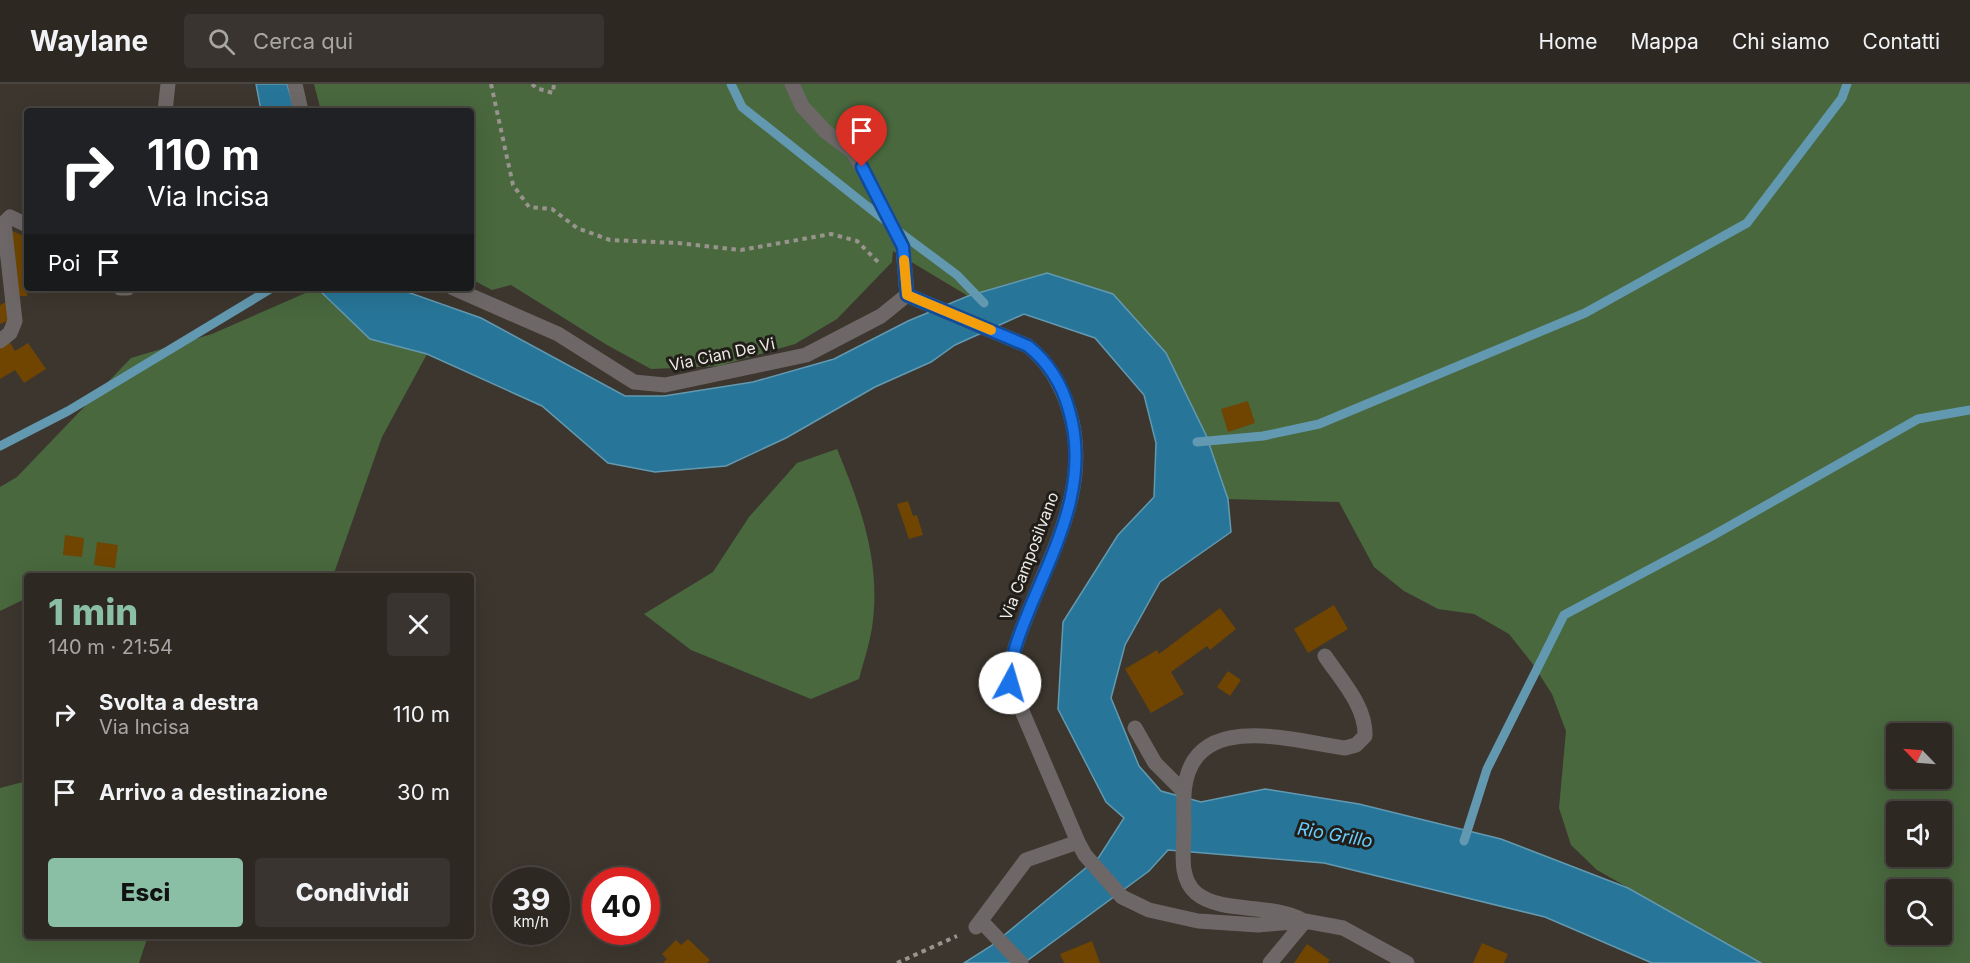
<!DOCTYPE html>
<html lang="it">
<head>
<meta charset="utf-8">
<style>
	:root { --surface:#2d2822; --page:#39342f; --text:#f1f3f6; --muted:#a7a6a5; --line:#484440; --accent:#8abfa5 }
	body { margin:0; font-family:Inter,sans-serif; background:var(--page); color:var(--text); height:100vh; display:flex; flex-direction:column; font-size:22px; white-space:nowrap }
	* { box-sizing:border-box; margin:0 }
	p { font-size:20px; color:var(--muted) }
	.icon { flex:none; width:33px; height:33px; fill:none; stroke:currentColor; stroke-width:2; stroke-linecap:round; stroke-linejoin:round }
	.map { position:relative; flex:1; overflow:hidden }
	.panel { position:absolute; left:24px; top:489px; width:450px; height:366px; display:flex; flex-direction:column; background:var(--surface); border-radius:6px; box-shadow:0 6px 24px #0002,0 0 0 2px var(--line) }
	.panel>* { flex:none }
	.hud { position:absolute; left:24px; top:24px; width:450px; height:183px; border-radius:6px; box-shadow:0 6px 24px #0002,0 0 0 2px var(--line); background:#202124; color:#fff; overflow:hidden }
	.needle { width:39px; rotate:295deg }
	.fabs { position:absolute; left:1886px; top:639px; display:grid; gap:12px }
	.fabs a { display:grid; place-items:center; width:66px; height:66px; border-radius:6px; background:var(--surface); box-shadow:0 6px 24px #0002,0 0 0 2px var(--line); font-size:30px }
	.speed { position:absolute; left:492px; top:783px; display:flex; gap:12px; font-size:30px; font-weight:700; text-align:center }
	.speed>* { display:grid; place-content:center; width:78px; height:78px; border-radius:50%; background:var(--surface); box-shadow:0 6px 24px #0002,0 0 0 2px var(--line); line-height:1 }
	.speed small { font-size:15px; font-weight:400 }
	.speed .limit { border:9px solid #d22; background:#fff; color:#111 }
	.pin { position:absolute; display:grid; place-items:center; width:51px; height:51px; color:#fff; margin:-62px -26px; border-radius:50% 50% 50% 0; rotate:-45deg; box-shadow:0 0 6px #0007 }
	.pin .icon { rotate:45deg }
	.me { position:absolute; width:66px; margin:-33px; rotate:6deg; stroke-linejoin:round; filter:drop-shadow(0 0 4px #0008) }
	.turn { display:flex; align-items:center; gap:21px; height:126px; padding:0 24px; font-size:27px }
	.turn .icon { width:78px; height:78px; stroke-width:2.5 }
	.turn b { display:block; font-size:42px; line-height:51px }
	.then { display:flex; align-items:center; height:57px; padding:0 24px; background:#0003; gap:12px; font-size:22px }
	.round { display:grid; place-items:center; flex:none; width:63px; height:63px; border-radius:6px; background:var(--page) }
	.overview { display:flex; align-items:center; justify-content:space-between; height:102px; padding:0 24px }
	h1 { font-size:36px; font-weight:800; line-height:45px; color:var(--accent) }
	.action { display:flex; gap:12px; margin-top:auto; padding:12px 24px }
	.action a { flex:1; height:69px; border-radius:6px; background:var(--accent); color:#111; font-size:24px; font-weight:800; line-height:69px; text-align:center }
	.action a+a { background:var(--page); color:var(--text) }
	ul { padding:0; list-style:none }
	li { display:flex; align-items:center; gap:18px; height:78px; padding:0 24px }
	li div { flex:1 }
	li b { display:block; font-size:22px }
	li em { font-style:normal }
	header { display:flex; align-items:center; gap:36px; box-sizing:border-box; height:84px; padding:0 30px; background:var(--surface); border-bottom:2px solid var(--line) }
	header strong { font-size:28px }
	nav { display:flex; gap:33px; margin-inline-start:auto; font-size:21px }
	.search { width:420px; height:54px; background:var(--page); display:flex; align-items:center; gap:15px; box-sizing:border-box; padding:0 21px; border-radius:6px; color:var(--muted); font-size:22px }
	.map>svg:first-child { display:block }
</style>
</head>
<body>
<header>
<strong>Waylane</strong>
<div class="search"><svg class="icon" aria-label="search" viewBox="0 0 24 24"><circle cx="10" cy="10" r="6"/><path d="M15 15l6 6"/></svg>Cerca qui</div>
<nav><a>Home</a><a>Mappa</a><a>Chi siamo</a><a>Contatti</a></nav>
</header>
<div class="map">
<svg width="1970" height="879" viewBox="0 0 1970 879">
	<rect width="100%" height="100%" fill="#3c362e"/>
	<path fill="#49683e" fill-rule="evenodd" d="M314,0H1970V879H1761L1597,786L1571,761L1559,724L1566,647L1552,610L1532,579L1509,550L1474,530L1438,525L1404,507L1374,483L1339,418L1228,415L1206,351L1047,189L968,212L893,167L892,178L837,235L795,260L719,282L651,285L607,261L511,201L492,206L471,195V27H321ZM1896,650H1941V694H1896ZM1896,728H1941V772H1896ZM1896,806H1941V850H1896Z
		M317,204L370,255L427,270L382,353L333,492H27V514L0,527V403L17,393L131,274L212,250Z
		M837,365C860,420 880,475 873,536C871,556 864,576 859,595L811,615L691,566L644,530L713,488L749,433L797,379Z
		M27,697V852H148L139,879H0V704Z"/>
	<path fill="#277699" stroke="#6399b0" stroke-width="1.5" d="M256,0H287L295,27H261Z
		M1047,189L1113,210L1166,269L1206,351L1228,415L1231,448L1160,498L1125,561L1111,614L1139,682L1161,707L1201,718L1265,705L1359,720L1501,755L1628,804L1761,879H1652L1545,833L1324,779L1168,766L1149,787L1024,879H964L991,862L1099,773L1124,734L1106,718L1058,625L1063,538L1118,451L1154,413L1156,359L1144,311L1095,254L1024,230L955,261L931,278L875,303L786,354L726,382L655,388L608,379L542,322L427,270L370,255L317,204H396L481,234L625,312H664L753,298L834,275L908,237L968,212Z"/>
	<g fill="none" stroke-linecap="round" stroke-linejoin="round">
		<path stroke="#6399b0" stroke-width="9" d="M731,0L742,23L887,138
			M898,147L957,191L984,219
			M1197,358L1263,352L1319,340L1585,229L1747,139L1842,14L1847,0
			M0,362L68,327L272,204
			M1464,757L1487,685L1564,531L1712,452L1918,335L1970,326"/>
	</g>
	<path fill="#6f4501" d="M7,145L27,153V212H15Z
		M6,218L13,235L0,240V221Z
		M8,255L15,267L28,259L46,285L24,299L15,286L0,295V260Z
		M1248,317L1255,339L1228,348L1221,325Z
		M908,417L913,432L917,431L923,451L909,455L897,420Z
		M65,451L84,454L82,473L63,471Z
		M97,458L118,461L115,484L94,481Z
		M1334,521L1348,545L1308,569L1294,545Z
		M1220,524L1236,545L1210,566L1207,562L1171,588L1184,610L1151,629L1125,585L1157,566L1159,570Z
		M1228,587L1241,596L1230,612L1217,603Z
		M688,855L710,876L707,879H663L667,875L662,870L676,856L681,861Z
		M1092,857L1100,879H1064L1060,870Z
		M1482,859L1508,870L1504,879H1473Z
		M1307,860L1330,876L1327,879H1294Z"/>
	<g fill="none" stroke-linecap="round" stroke-linejoin="round">
		<path stroke="#98938d" stroke-width="4" stroke-dasharray="4.5 4.5" stroke-linecap="butt" d="M491,0L513,101L529,123L552,125L577,144L610,156L678,159L741,166L831,150L857,157L881,181
			M532,0L536,4L553,9L554,0
			M897,879L957,852"/>
		<path stroke="#6d6867" stroke-width="15" d="M295,0L301,27
			M792,0L802,22L825,47L853,68L870,98L903,163L907,211
			M165,27L168,0
			M120,204H128
			M453,204L558,250L634,298L665,301L806,271L881,232L907,211
			M907,211L1028,262C1049,279 1061,300 1069,326C1091,397 1056,459 1030,524C1020,549 1010,571 1010,599L1078,758L1085,771L1122,813L1149,826L1198,837L1258,841L1305,837L1343,844L1407,879
			M0,257L10,249L15,237L4,139L10,133L27,141
			M1135,644L1155,679L1184,708
			M1302,836C1271,819 1221,830 1196,809C1178,794 1184,765 1184,744C1184,726 1182,707 1188,689C1208,629 1298,658 1345,664L1356,661L1365,652C1366,622 1341,596 1325,572
			M982,838L1021,879
			M976,843L1026,776L1078,758
			M1270,879L1305,837"/>
	</g>
	<g fill="none" stroke-linecap="round" stroke-linejoin="round">
		<g stroke="#114b97" stroke-width="15">
			<path id="route" d="M862,83L903,163L907,211L1028,262C1049,279 1062,300 1069,326C1090,397 1057,459 1030,524C1020,549 1010,571 1010,599"/>
		</g>
		<use href="#route" stroke="#1a73e8" stroke-width="10"/>
		<path stroke="#f59e0b" stroke-width="10" d="M904,176L907,211L991,246"/>
	</g>
	<g text-anchor="middle" stroke-width="6" stroke-linejoin="round" paint-order="stroke">
		<g font-size="16" fill="#efebe6" stroke="#211e1a">
			<text transform="translate(722 270) rotate(-12)" y="6">Via Cian De Vi</text>
			<text transform="translate(1029 472) rotate(-69)" y="6">Via Camposilvano</text>
		</g>
		<g font-size="18" font-style="italic" fill="#69cdfe" stroke="#211e1a">
			<text transform="translate(1335 751) rotate(10)" y="6">Rio Grillo</text>
		</g>
	</g>
</svg>
<div class="fabs">
<a><svg class="needle" viewBox="-14 -14 28 28"><path d="M0-13l5 13h-10z" fill="#e53935"/><path d="M0 13l5-13h-10z" fill="#a7a6a5"/></svg></a>
<a><svg class="icon" aria-label="sound" viewBox="0 0 24 24"><path d="M4 9h4l5-4v14l-5-4H4zM17 9q2 3 0 6"/></svg></a>
<a><svg class="icon" aria-label="search" viewBox="0 0 24 24"><circle cx="10" cy="10" r="6"/><path d="M15 15l6 6"/></svg></a>
</div>
<div class="speed"><div>39<small>km/h</small></div><div class="limit">40</div></div>
<div class="pin" style="left:862px;top:83px;background:#d93025"><svg class="icon" aria-label="arrive" viewBox="0 0 24 24"><path d="M6 21V4h12l-3 4 3 4H6"/></svg></div>
<svg class="me" style="left:1010px;top:599px" viewBox="-20 -20 40 40"><circle r="19" fill="#fff"/><path d="M0-13L10 11 0 6-10 11z" fill="#1a73e8"/></svg>
<div class="hud">
<div class="turn"><svg class="icon" aria-label="right" viewBox="0 0 24 24"><path d="M7 20v-9h11M14 6l5 5-5 5"/></svg><div><b>110 m</b>Via Incisa</div></div>
<div class="then">Poi<svg class="icon" aria-label="arrive" viewBox="0 0 24 24"><path d="M6 21V4h12l-3 4 3 4H6"/></svg></div>
</div>
<section class="panel">
<div class="overview"><div><h1>1 min</h1><p>140 m · 21:54</p></div><a class="round"><svg class="icon" aria-label="close" viewBox="0 0 24 24"><path d="M6 6l12 12M18 6L6 18"/></svg></a></div>
<ul>
<li><svg class="icon" aria-label="right" viewBox="0 0 24 24"><path d="M7 20v-9h11M14 6l5 5-5 5"/></svg><div><b>Svolta a destra</b><p>Via Incisa</p></div><em>110 m</em></li>
<li><svg class="icon" aria-label="arrive" viewBox="0 0 24 24"><path d="M6 21V4h12l-3 4 3 4H6"/></svg><div><b>Arrivo a destinazione</b></div><em>30 m</em></li>
</ul>
<div class="action"><a>Esci</a><a>Condividi</a></div>
</section>
</div>
</body>
</html>
